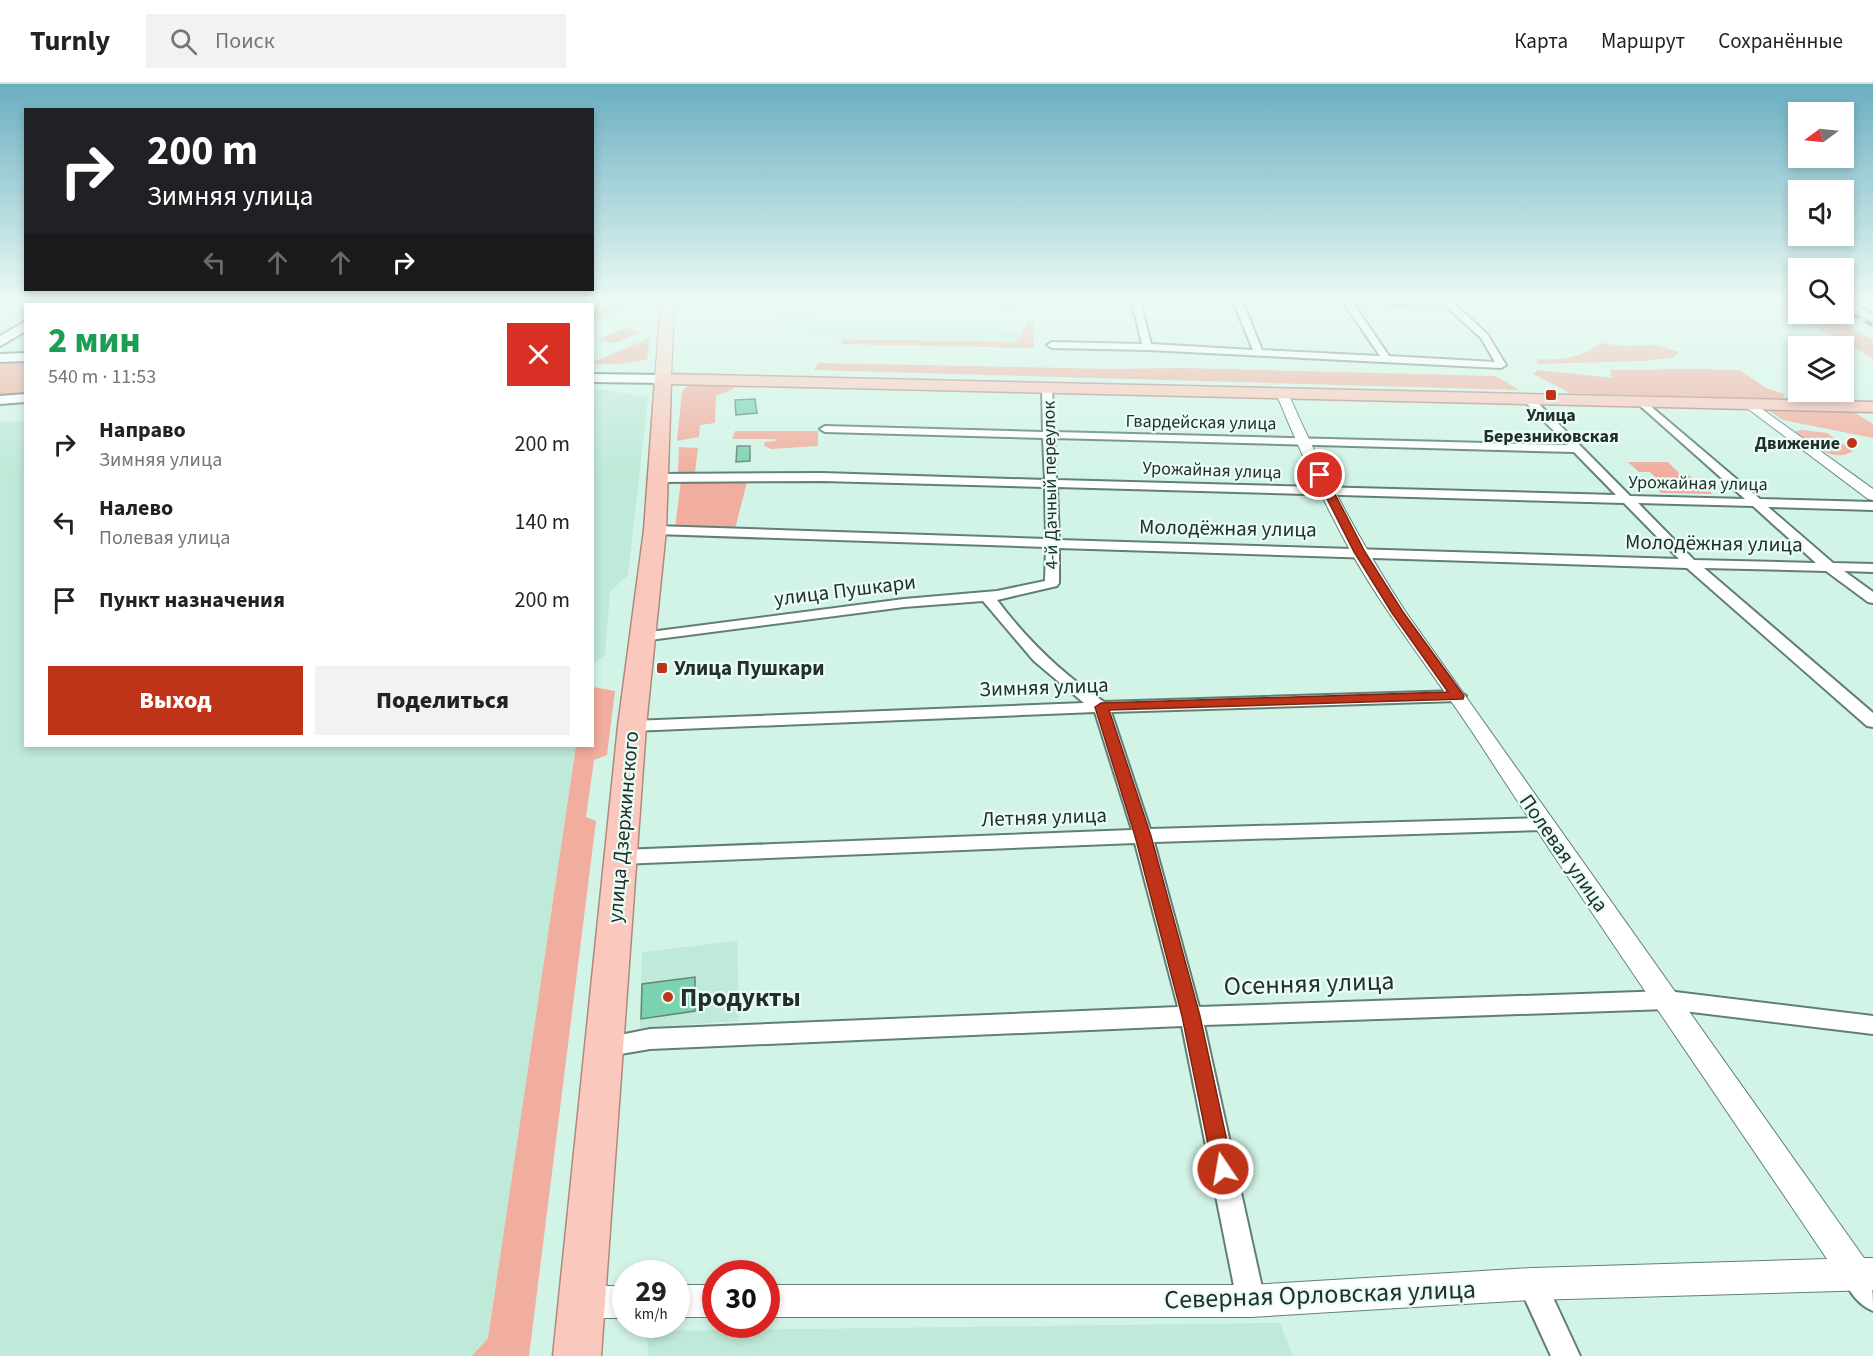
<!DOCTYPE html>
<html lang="ru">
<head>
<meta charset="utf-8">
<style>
	:root { --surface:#fff; --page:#f2f2f2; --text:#222; --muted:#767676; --line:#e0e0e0; --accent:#bf3418 }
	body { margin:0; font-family:"Source Sans 3",sans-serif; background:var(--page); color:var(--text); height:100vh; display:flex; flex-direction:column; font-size:22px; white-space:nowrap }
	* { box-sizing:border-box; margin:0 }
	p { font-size:20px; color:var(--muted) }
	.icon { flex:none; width:33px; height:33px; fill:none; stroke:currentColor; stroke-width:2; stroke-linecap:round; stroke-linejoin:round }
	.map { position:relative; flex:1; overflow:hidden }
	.details { position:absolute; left:24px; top:219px; width:570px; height:444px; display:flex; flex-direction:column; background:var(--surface); border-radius:0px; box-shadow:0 3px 9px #0003 }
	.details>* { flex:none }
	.top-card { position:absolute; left:24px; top:24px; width:570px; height:183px; border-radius:0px; box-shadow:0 3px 9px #0003; background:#202124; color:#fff; overflow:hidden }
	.needle { width:39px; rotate:255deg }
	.fabs { position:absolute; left:1788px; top:18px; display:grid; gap:12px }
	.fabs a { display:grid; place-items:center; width:66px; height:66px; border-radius:0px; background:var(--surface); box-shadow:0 3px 9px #0003; font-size:30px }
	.speed { position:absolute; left:612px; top:1176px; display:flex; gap:12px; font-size:30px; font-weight:700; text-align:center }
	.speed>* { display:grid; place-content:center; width:78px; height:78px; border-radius:50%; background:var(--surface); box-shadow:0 3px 9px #0003; line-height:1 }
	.speed small { font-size:15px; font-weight:400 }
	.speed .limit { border:9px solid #d22; background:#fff; color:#111 }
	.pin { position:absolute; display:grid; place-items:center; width:51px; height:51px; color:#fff; margin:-26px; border:3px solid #fff; border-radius:50%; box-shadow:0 2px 6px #0007 }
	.me { position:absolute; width:66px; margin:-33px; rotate:348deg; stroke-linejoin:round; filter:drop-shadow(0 0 4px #0008) }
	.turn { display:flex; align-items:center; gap:21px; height:126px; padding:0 24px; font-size:27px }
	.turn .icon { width:78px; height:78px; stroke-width:2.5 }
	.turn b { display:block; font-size:42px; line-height:51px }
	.lanes { display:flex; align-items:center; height:57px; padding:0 24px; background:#0003; justify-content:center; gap:30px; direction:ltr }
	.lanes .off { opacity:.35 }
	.round { display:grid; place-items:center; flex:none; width:63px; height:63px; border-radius:0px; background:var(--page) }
	.overview { display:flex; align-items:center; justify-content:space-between; height:102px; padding:0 24px }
	h1 { font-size:36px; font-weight:800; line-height:45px; color:#1e9e55 }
	.primary-button { display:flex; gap:12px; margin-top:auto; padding:12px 24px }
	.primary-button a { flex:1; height:69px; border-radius:0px; background:var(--accent); color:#fff; font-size:24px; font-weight:800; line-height:69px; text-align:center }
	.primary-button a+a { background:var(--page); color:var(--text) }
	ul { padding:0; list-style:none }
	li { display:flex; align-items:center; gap:18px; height:78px; padding:0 24px }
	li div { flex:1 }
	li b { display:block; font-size:22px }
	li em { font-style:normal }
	header { display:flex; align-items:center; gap:36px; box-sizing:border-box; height:84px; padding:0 30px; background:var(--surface); border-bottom:2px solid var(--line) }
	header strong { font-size:28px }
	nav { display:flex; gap:33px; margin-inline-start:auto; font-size:21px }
	.search { width:420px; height:54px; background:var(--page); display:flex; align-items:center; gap:15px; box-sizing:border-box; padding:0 21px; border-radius:0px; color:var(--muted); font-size:22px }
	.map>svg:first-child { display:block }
</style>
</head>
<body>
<header>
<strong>Turnly</strong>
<div class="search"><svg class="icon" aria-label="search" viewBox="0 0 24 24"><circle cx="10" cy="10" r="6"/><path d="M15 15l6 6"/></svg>Поиск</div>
<nav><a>Карта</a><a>Маршрут</a><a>Сохранённые</a></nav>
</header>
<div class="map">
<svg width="1873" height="1272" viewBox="0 0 1873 1272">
	<rect width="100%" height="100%" fill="#d2f4e6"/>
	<path fill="#bfe9d8" d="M186,214H284L273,220H188L191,217H181Z
		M407,214H509L488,220H406L395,217Z
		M746,214H896L894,222L877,225L780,230L771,227Z
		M787,242L1030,246V258L827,253Z
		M592,304L648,313L628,491L610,508L605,571L593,580Z
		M25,337L26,662H576L488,1254L472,1272H0V338Z
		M737,857L739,937L640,944L642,868Z
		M1280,1239L1293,1272H648L647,1247Z"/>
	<path fill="#f1ad9d" d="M524,214H621L625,222L593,238L592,220H508Z
		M1764,214H1798V230H1826L1873,256V274Z
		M1027,238L1033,239L1034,264L841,260L843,255L1018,258Z
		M625,244L640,248L615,259L598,256Z
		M650,254L647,276L618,280H593V278Z
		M1601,259L1622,262L1655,261L1679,268L1672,274L1642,277L1536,280L1538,275C1562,277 1582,273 1601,259Z
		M25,275V310L0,311V277Z
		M818,279L1112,285L1182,284L1496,292L1519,306L814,286Z
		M1695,285L1740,286L1766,304L1784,310L1783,315L1570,309L1533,290L1538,286L1612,294L1610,286Z
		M696,300L733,301V305L716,312L715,339L700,341L699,353L677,357L682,308L686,303Z
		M1766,325L1854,328L1873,340V354L1783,336Z
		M1803,346L1827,349L1853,367C1832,380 1811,360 1795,347Z
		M735,347H818V362L771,365L764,362L765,358L776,357L775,355H732Z
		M679,363L698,364L695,389H678Z
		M1628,378H1668L1681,391H1689L1693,395H1680L1690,405H1707L1713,410L1661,409L1657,404H1666L1650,388H1639Z
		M681,397L747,398L735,445L675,444Z
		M593,603L615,607L607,671L594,676L586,733L596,737L529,1272H472L488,1254L576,662H592Z"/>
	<path fill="#7ad2b1" stroke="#668578" stroke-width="1.5" d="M755,315L757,329L736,331L735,316Z
		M737,362H750V377L736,378Z
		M695,893V927L641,935L642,900Z"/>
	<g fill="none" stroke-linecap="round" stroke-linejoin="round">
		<g stroke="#618073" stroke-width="4">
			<path id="minor" d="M1022,214H1041L1004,222L1000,219Z
				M1131,214H1139L1151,260L1253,266L1233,217H1197L1193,214H1448L1487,250L1506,281L1501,284L1147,266L1052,264L1047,261L1052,258L1142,260ZM1242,217L1344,219L1380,272L1262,266ZM1353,219L1445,221L1481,254L1495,278L1389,272Z
				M1846,214H1856L1873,222V228Z
				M1047,301L1052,304L1054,348L1568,361L1524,317L1523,315L1528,312L1532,313L1630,412L1745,415L1637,319L1636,317L1641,314L1760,415L1873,418V426L1768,423L1833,479L1873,480V488L1844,487L1873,508V519L1868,518L1826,487L1704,484L1873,629V643L1867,642L1687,484L1059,464V499L1057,502L997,516C1027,556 1062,590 1104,618L1458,607L1466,612L1458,617L1111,628L1150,745L1543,734L1550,735L1552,740L1550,745L1543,746L1154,758L1199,923L1667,907L1873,932V950L1667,925L1204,941L1265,1217L1261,1227L1251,1231L1241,1227L1237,1217L1182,942L650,965L603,973L595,970L592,963L595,956L650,945L1178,923L1135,759L620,780L613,778L610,773L613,768L620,766L1132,746L1095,628L632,647L626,646L624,642L626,638L632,637L1084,619L1034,577L983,517L904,523L642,557L635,553L642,549L904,515L997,507L1045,497L1046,463L655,450L649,446L655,442L1046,455L1045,403L822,397L658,398L652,394L658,390L822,389L1045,396L1043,354L825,348L820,345L825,342L1043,348L1042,304ZM1054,354L1574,368L1616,411L1056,396ZM1057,403L1624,419L1679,475L1059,456ZM1638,419L1753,422L1816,479L1694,476Z
				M1856,1177C1873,1187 1873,1205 1873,1227C1858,1221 1848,1206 1842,1191L1846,1181Z
				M1532,1186L1542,1190L1580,1272H1551L1518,1200L1522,1190Z"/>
		</g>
		<g stroke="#618073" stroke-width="2">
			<path id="tertiary" d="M367,214H382L364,220H349Z
				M1282,305L1288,309C1321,385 1360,458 1405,527L1864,1174H1873V1206L1532,1216L1251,1233H766V1201H1251L1532,1184L1827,1175C1710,1001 1589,828 1475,652C1434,590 1387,532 1351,468C1323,417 1298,363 1276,309Z
				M1751,317L1873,405V416L1868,415L1747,324L1745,321Z
				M676,1201H716V1233H676Z
				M582,1202H626V1234H582L570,1230L566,1218L570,1206Z"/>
		</g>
		<g stroke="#618073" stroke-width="4">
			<path id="secondary" d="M58,214H72L63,220H51Z
				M26,237V247L0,262V252Z
				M26,269V277L0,278V270Z
				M592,290L663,291L670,295L663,299L592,298Z
				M26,310V318L0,320V312Z"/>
		</g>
		<g stroke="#ae897e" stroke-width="2">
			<path id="primary" d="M664,214H676L674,225L671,295L663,300L655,295L660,225Z"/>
		</g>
		<g stroke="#ae897e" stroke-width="3">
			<path id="trunk" d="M663,290L1873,318V328L671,300L666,446L646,642L601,1272H553L618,642L644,446L655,295Z"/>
		</g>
		<use href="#minor" fill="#fff" fill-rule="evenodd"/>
		<use href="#tertiary" fill="#fff" fill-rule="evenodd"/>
		<use href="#secondary" fill="#fff" fill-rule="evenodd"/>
		<use href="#primary" fill="#fbd6cd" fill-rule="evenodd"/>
		<use href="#trunk" fill="#fac8bc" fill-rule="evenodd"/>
		<g stroke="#495b54" stroke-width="4">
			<path id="rail" d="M1844,226L1873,241"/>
		</g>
		<use href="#rail" stroke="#eafdf5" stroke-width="2" stroke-dasharray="8" stroke-linecap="butt"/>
	</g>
	<linearGradient id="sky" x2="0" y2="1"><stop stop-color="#69aec1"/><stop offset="0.55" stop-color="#ebfaf4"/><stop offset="1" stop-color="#ebfaf4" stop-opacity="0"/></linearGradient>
	<rect width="1873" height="392" fill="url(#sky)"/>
	<path fill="#bf3418" stroke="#7c2210" stroke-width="1.5" d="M1320,388L1325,391L1365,468L1403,528L1464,612L1463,615L1109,626L1151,752L1200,932L1233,1085L1230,1092L1223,1095L1216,1092L1213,1085L1182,932L1135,752L1095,623L1101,619L1448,608L1392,529L1354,468L1315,391Z"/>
	<g fill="#bf3418" stroke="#eafdf5" stroke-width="2">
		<rect x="1545" y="305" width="12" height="12" rx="3"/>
		<circle cx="1852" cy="359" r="6"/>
		<rect x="656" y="578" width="12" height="12" rx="3"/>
		<circle cx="668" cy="913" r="6"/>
	</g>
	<g text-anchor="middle" stroke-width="4.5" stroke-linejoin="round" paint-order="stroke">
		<g font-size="18" font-weight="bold" fill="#222f2a" stroke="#eafdf5">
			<text x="1551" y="337">Улица<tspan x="1551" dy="21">Березниковская</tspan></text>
			<text x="1840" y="365" text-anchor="end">Движение</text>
		</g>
		<g font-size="18" fill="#222f2a" stroke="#eafdf5">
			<text transform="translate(1201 338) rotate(1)" y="6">Гвардейская улица</text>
			<text transform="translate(1212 386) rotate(2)" y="6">Урожайная улица</text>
			<text transform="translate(1698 399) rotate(1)" y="6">Урожайная улица</text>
			<text transform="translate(1050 401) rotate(-91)" y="6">4-й Дачный переулок</text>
		</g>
		<g font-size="21" fill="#222f2a" stroke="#eafdf5">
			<text transform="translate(1228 444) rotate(1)" y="7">Молодёжная улица</text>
			<text transform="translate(1714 459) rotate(1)" y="7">Молодёжная улица</text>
			<text transform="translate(845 506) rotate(-7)" y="7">улица Пушкари</text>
			<text transform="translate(1044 603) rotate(-2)" y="7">Зимняя улица</text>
			<text transform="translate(1044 733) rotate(-2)" y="7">Летняя улица</text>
			<text transform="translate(623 743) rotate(-85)" y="7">улица Дзержинского</text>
			<text transform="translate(1564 769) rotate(55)" y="7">Полевая улица</text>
		</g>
		<g font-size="21" font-weight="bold" fill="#222f2a" stroke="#eafdf5" text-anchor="start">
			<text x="674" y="591">Улица Пушкари</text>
		</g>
		<g font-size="26" fill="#222f2a" stroke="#eafdf5">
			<text transform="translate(1309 899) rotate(-2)" y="9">Осенняя улица</text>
			<text transform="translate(1320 1210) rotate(-2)" y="9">Северная Орловская улица</text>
		</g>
		<g font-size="26" font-weight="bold" fill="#222f2a" stroke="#eafdf5" text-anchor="start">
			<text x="680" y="922">Продукты</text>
		</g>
	</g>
</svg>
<div class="fabs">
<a><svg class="needle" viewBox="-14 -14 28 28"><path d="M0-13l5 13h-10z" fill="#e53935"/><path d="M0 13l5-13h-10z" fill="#767676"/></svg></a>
<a><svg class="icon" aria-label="sound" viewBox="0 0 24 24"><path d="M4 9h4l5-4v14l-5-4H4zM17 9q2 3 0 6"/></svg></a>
<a><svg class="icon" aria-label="search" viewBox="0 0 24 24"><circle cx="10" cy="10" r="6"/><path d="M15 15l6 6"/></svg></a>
<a><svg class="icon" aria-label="layers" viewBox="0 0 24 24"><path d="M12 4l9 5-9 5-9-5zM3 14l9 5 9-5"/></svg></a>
</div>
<div class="speed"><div>29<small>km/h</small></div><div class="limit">30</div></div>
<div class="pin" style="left:1320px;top:391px;background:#d93025"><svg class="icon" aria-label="arrive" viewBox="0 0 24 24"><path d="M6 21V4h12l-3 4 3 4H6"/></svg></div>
<svg class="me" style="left:1223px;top:1085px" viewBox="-20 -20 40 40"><circle r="17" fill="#bf3418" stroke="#fff" stroke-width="3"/><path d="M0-11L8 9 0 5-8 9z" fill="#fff"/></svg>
<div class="top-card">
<div class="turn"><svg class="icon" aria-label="right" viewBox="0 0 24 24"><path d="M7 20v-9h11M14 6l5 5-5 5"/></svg><div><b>200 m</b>Зимняя улица</div></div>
<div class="lanes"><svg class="icon off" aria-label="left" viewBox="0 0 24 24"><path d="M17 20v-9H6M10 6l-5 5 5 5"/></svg><svg class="icon off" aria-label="ahead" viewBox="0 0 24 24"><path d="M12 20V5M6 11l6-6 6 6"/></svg><svg class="icon off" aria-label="ahead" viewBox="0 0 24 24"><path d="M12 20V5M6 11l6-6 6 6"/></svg><svg class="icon" aria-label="right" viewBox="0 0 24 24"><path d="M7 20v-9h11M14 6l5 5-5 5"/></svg></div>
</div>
<section class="details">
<div class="overview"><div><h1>2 мин</h1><p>540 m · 11:53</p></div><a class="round" style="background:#d93025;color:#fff"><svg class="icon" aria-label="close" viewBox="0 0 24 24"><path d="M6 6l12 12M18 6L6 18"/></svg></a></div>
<ul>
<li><svg class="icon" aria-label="right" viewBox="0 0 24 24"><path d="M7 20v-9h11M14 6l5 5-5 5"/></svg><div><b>Направо</b><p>Зимняя улица</p></div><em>200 m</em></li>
<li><svg class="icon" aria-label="left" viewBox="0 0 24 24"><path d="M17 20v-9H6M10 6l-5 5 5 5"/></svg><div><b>Налево</b><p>Полевая улица</p></div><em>140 m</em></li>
<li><svg class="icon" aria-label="arrive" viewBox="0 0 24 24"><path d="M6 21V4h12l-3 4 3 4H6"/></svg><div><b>Пункт назначения</b></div><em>200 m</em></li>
</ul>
<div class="primary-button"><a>Выход</a><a>Поделиться</a></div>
</section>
</div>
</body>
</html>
